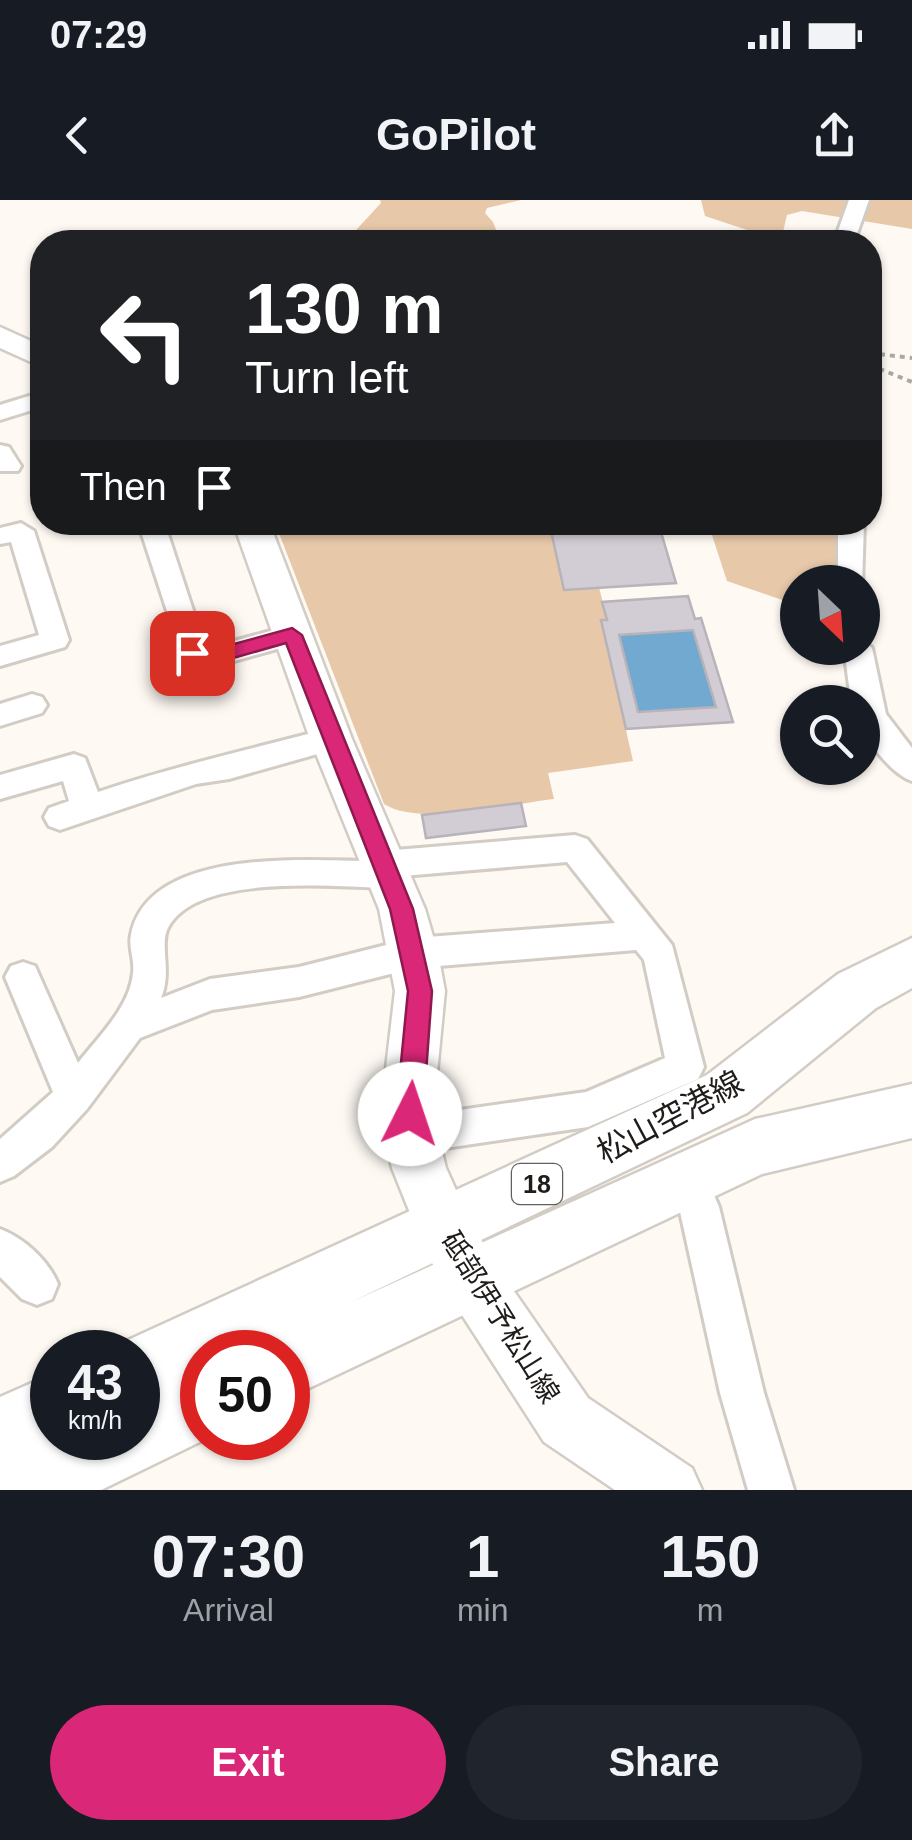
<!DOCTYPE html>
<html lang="en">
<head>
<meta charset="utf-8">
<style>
	:root { --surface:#171b24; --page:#20242c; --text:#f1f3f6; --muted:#9ea1a6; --accent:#db2777 }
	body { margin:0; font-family:Helvetica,"Noto Sans JP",sans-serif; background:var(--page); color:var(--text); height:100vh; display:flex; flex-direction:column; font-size:38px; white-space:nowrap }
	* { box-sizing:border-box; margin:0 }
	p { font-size:32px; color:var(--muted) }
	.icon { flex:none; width:55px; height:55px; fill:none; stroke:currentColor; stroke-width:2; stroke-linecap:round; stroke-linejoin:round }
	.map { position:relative; height:1290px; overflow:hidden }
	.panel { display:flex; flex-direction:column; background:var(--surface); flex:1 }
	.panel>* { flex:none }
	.top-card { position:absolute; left:30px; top:30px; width:852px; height:305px; border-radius:40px; box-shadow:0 2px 8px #0004; background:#202124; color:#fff; overflow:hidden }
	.needle { width:65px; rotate:155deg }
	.controls { position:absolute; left:780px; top:365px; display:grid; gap:20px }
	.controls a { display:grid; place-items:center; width:100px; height:100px; border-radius:50%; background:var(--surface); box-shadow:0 2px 8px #0004; font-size:50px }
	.speed { position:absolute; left:30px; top:1130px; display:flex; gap:20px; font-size:50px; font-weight:700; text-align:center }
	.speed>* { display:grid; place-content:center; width:130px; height:130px; border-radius:50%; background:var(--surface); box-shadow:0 2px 8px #0004; line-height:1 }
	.speed small { font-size:25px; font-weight:400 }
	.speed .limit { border:15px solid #d22; background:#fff; color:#111 }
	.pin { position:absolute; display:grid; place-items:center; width:85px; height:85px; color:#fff; margin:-42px; border-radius:20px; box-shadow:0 5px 15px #0006 }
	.me { position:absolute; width:110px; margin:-55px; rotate:4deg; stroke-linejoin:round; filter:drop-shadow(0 0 8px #0008) }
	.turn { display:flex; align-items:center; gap:35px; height:210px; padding:0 50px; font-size:45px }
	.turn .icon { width:130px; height:130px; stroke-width:2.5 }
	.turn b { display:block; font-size:70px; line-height:85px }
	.then { display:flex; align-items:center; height:95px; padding:0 50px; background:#0003; gap:20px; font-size:38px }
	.eta { display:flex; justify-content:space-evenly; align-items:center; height:170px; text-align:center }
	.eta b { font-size:60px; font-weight:700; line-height:70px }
	.cta { display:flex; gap:20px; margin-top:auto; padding:20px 50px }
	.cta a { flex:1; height:115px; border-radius:60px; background:var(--accent); color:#fff; font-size:40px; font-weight:700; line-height:115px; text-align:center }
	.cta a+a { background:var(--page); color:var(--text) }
	.status { display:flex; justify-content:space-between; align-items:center; height:70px; padding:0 50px; background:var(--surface); direction:ltr }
	.status svg { height:28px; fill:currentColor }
	header { display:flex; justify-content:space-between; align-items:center; height:130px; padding:0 50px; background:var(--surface); font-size:45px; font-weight:700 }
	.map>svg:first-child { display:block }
</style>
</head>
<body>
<div class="status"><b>07:29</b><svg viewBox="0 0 49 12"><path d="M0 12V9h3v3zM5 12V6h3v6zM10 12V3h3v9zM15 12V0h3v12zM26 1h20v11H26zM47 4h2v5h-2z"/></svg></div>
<header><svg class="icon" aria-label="back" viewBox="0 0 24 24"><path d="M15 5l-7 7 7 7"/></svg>GoPilot<svg class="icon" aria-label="share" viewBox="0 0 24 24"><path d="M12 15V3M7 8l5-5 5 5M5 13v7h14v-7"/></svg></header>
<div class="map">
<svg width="912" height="1290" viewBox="0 0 912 1290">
	<rect width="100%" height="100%" fill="#fef9f3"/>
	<path fill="#e7c8a9" d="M380,0H521L487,8L485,13L493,22L501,42H345L381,3Z
		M701,0H912V29L802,11L787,15L783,32L756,33L705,16Z
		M275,323H549L564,389L599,387L607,420L601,421L633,561L548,573L554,599C510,604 420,627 384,604Z
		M708,323H840V382H798L797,405L727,381Z"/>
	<path fill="#72a9d1" d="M693,430L716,507L638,512L619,435Z"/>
	<path fill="#d2ccd4" stroke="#b8b2b9" stroke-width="2.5" fill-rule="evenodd" d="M549,322H658L676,383L564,390Z
		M688,396L695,419L701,418L733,522L626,529L601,420H607L602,402ZM693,430L716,507L638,512L619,435Z
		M521,603L526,626L426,638L422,615Z"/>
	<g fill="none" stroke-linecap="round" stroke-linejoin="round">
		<g stroke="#d2ccc5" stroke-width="6">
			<path id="minor" d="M849,0H869L854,42H834Z
				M42,192V207L0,220V205Z
				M0,245L9,247L21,266L18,271H0Z
				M138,322H164L204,444L216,446L292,425L302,428L306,435L302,442L216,466L183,460Z
				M838,322H864L862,387V382H838Z
				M21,323L34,331L69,440L65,447L0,466V446L39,435L11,342L0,344V328Z
				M862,439L872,448L886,514L912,548V581C894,575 869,546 863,527C861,520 862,510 862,502L851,501L844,448H862Z
				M32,494L42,497L47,505L42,513L0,526V504Z
				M331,528L342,531L346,539L342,547L229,579L196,584L60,630L49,626L44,617L49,608L69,601L63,581L0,599V575L74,554L85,558L98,592C175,566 252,549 331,528Z
				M575,635L587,639L672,745L704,867L698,879L588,927L411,953L397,948L392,935L397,922L411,917L586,892L665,858L644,760L636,750L414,768L299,797L212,810L140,838L87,909L52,947L14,976L0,982V939L53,892L5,777L11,766L23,762L35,766L78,863C98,837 130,807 133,773C135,760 128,747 131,735C148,648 303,660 368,661L371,655L383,651ZM567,662L615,723L414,738L299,767L210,779L161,798C172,772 160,747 167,730C193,672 335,687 387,688L399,685L403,676Z
				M699,987L713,993L719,1007L764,1193L794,1290H748L720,1193L679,1007L685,993Z
				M0,1029C24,1038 48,1060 58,1084L52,1099L37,1105L22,1099L0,1077Z"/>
		</g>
		<g stroke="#d2ccc5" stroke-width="5">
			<path id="secondary" d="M0,127L42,146V167L0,148Z
				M233,322H269L352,539L425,709L438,753L445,791L435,894L438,935L446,968L464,1008L491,1058L588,1198L692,1268L702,1290H615L544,1242L451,1098L424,1048L392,968L384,935L383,894L395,791L379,709L310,539Z"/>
		</g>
		<g stroke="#d2ccc5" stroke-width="5">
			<path id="primary" d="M912,738V788L876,808L747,913L349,1103L755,919L912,884V938L762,974L288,1198V1152H260L264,1144L245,1152H202V1238H208L101,1290H0V1197L52,1174V1238H138V1152H112L115,1146L707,875L838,774Z"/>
		</g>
		<path stroke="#aba7a2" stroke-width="4" stroke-dasharray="5 5" stroke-linecap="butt" d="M870,153L912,158
			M870,165L912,182"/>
		<use href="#minor" fill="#fff" fill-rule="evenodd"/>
		<use href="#secondary" fill="#fff" fill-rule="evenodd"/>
		<use href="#primary" fill="#fff" fill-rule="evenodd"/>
	</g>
	<path fill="#db2777" stroke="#8e194d" stroke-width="2.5" d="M292,428L302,435L413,709L432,791L423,914L419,923L410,927L400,923L396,914L408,791L390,709L286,443L216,463L185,458L182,453L192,446L216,449Z"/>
	<g text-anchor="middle" stroke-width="8" stroke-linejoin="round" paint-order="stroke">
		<rect fill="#fff" stroke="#62605f" stroke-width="2.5" x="512" y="964" width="50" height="40" rx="8"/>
		<g font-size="25" font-weight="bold" fill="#1f1c1a">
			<text x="537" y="993">18</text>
		</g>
		<g font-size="28" fill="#1f1c1a" stroke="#fff">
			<text transform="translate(501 1117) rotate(58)" y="10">砥部伊予松山線</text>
		</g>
		<g font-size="32" fill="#1f1c1a" stroke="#fff">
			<text transform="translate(670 917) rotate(-28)" y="11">松山空港線</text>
		</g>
	</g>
</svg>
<div class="controls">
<a><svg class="needle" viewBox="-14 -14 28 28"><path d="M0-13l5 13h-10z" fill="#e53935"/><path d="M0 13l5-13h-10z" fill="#9ea1a6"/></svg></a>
<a><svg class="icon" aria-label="search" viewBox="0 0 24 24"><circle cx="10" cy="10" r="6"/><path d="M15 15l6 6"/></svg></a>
</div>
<div class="speed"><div>43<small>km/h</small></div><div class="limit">50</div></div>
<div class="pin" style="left:192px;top:453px;background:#d93025"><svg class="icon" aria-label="arrive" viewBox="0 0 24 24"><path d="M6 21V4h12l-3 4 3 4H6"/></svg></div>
<svg class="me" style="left:410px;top:914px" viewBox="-20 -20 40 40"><circle r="19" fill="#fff"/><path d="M0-13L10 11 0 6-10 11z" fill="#db2777"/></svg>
<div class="top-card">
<div class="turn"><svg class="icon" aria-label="left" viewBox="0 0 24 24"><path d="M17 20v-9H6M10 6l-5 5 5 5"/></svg><div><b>130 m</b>Turn left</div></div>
<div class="then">Then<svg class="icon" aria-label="arrive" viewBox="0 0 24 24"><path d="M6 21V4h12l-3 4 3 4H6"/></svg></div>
</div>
</div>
<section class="panel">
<div class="eta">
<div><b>07:30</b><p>Arrival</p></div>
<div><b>1</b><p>min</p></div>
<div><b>150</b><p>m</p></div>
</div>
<div class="cta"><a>Exit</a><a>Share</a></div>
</section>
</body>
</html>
